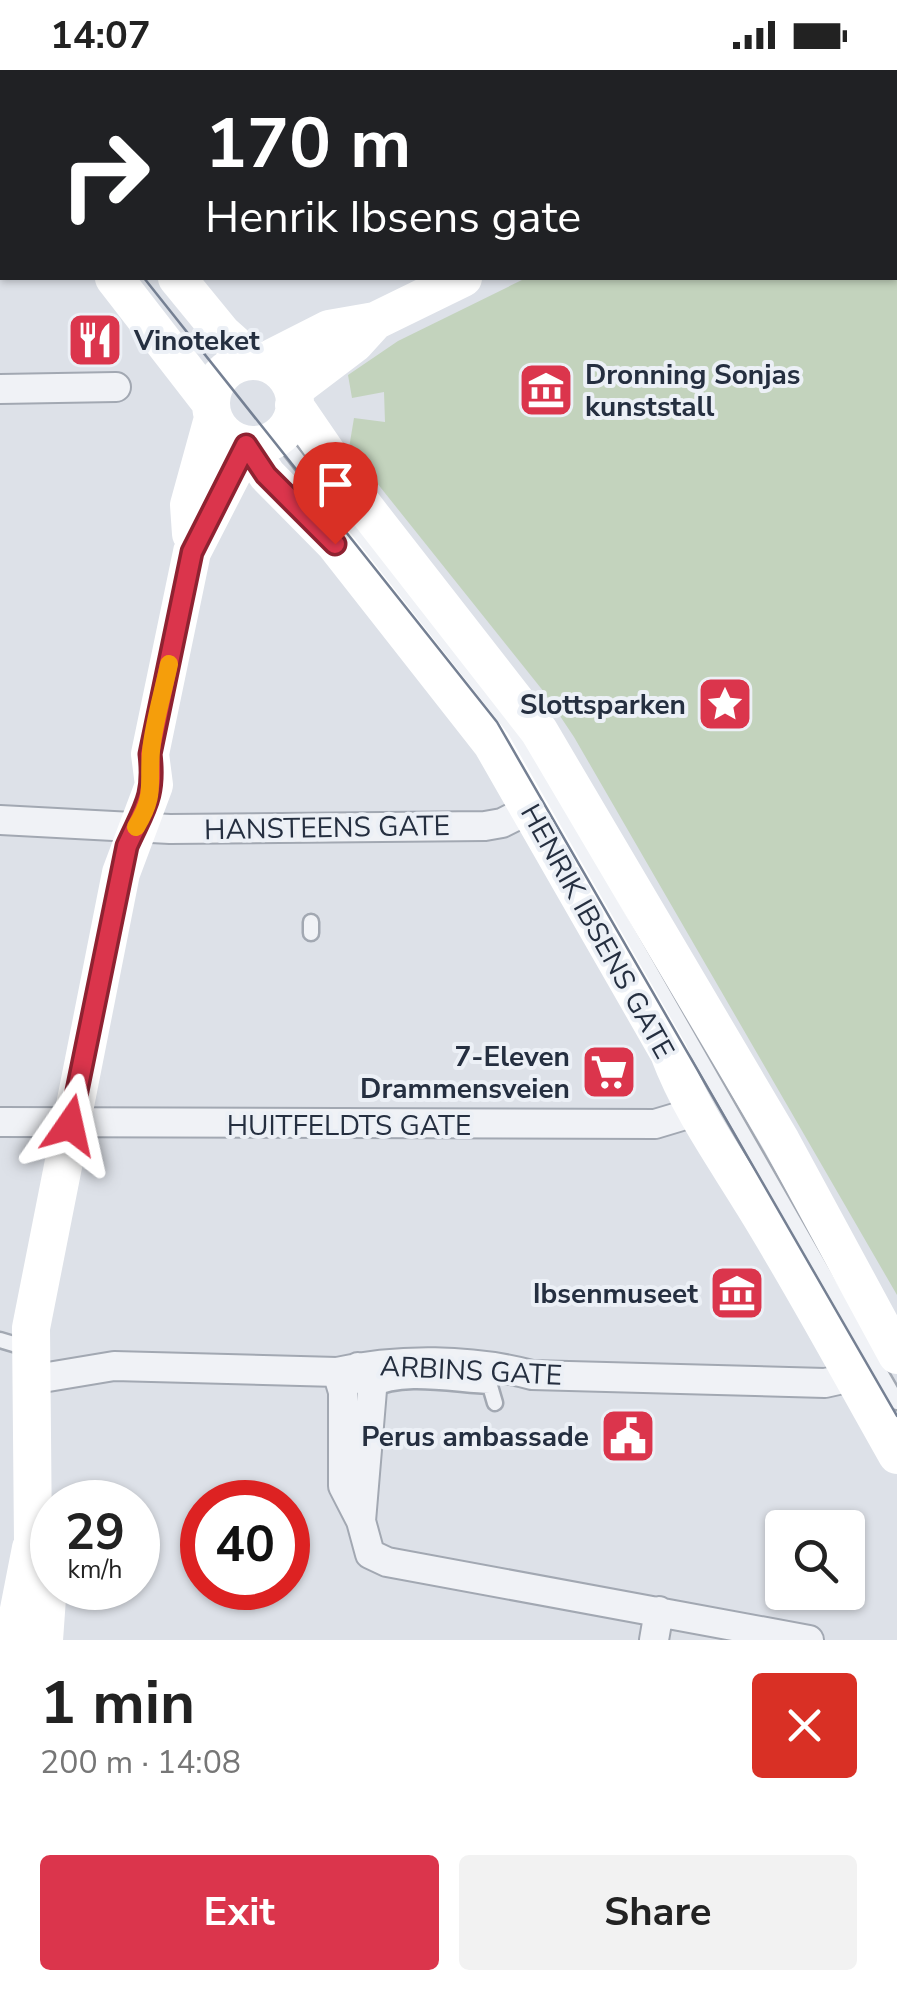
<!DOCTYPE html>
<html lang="en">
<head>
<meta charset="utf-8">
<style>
	:root { --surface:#fff; --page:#f2f2f2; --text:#222; --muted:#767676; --accent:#db354c }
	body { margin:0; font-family:"Nunito Sans",sans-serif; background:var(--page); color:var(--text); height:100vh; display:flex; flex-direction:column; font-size:38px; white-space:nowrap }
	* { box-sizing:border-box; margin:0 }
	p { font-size:32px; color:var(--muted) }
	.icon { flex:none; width:55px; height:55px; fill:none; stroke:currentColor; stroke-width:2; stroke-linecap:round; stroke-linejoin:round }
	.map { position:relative; height:1570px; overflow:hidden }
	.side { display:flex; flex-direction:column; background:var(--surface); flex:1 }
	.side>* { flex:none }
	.banner { position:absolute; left:0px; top:0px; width:898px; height:210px; box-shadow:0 2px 8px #0004; background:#202124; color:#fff; overflow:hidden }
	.tools { position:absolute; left:765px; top:1440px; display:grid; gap:20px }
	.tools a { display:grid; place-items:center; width:100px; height:100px; border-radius:10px; background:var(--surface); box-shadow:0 2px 8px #0004; font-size:50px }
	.speed { position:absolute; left:30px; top:1410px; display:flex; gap:20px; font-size:50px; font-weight:700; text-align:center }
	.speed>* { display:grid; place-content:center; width:130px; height:130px; border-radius:50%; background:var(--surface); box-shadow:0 2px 8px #0004; line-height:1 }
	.speed small { font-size:25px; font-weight:400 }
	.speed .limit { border:15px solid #d22; background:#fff; color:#111 }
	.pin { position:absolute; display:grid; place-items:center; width:85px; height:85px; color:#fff; margin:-102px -42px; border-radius:50% 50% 50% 0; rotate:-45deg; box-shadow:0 0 10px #0007 }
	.pin .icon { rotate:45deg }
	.me { position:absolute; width:110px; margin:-55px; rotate:11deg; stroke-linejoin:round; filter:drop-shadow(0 0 8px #0008) }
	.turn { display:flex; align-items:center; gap:35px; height:210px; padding:0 40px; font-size:45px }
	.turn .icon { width:130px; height:130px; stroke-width:2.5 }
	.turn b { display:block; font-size:70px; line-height:85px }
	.round { display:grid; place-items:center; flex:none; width:105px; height:105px; border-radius:10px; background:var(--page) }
	.summary { display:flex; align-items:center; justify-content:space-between; height:170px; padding:0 40px }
	h1 { font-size:60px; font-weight:700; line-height:75px }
	.button { display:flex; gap:20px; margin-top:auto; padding:20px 40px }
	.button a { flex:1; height:115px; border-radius:10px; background:var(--accent); color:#fff; font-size:40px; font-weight:700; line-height:115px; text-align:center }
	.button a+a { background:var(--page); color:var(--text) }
	.status { display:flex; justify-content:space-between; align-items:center; height:70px; padding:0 50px; background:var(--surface); direction:ltr }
	.status svg { height:28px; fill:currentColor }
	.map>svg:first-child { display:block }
</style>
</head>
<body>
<div class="status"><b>14:07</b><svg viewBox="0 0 49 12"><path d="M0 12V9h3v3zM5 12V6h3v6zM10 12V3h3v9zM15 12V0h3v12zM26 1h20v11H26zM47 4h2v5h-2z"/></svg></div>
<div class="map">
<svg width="897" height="1570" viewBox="0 0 897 1570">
	<rect width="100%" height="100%" fill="#dde1e8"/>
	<path fill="#c3d3bd" d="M897,21V1225L574,667L544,622L349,378L354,348L385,352L384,322L352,328L348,305L398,271L526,208H895Z"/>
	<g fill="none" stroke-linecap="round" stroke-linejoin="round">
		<g stroke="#a2a8b2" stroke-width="19">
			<path id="lane" d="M279,366L519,672L897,1332
				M311,852V863
				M0,1270L30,1279
				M372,1320C402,1303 456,1315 490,1316L495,1333"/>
		</g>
		<g stroke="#a2a8b2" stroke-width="32">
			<path id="street" d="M805,0L806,2
				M118,2L123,0
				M0,319L116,317
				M0,750L170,759L485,756L502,753L530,739
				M0,1052L655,1054L695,1042
				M358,1297L372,1320L361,1451
				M337,1302L343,1322V1416L361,1451L370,1484L387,1492L809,1570
				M30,1310L114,1296L337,1302C398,1288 472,1289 532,1305L825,1313L852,1307
				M654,1570L659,1541"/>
		</g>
		<use href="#lane" stroke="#f0f2f6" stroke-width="14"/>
		<use href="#street" stroke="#f0f2f6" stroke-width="28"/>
		<path stroke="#fff" stroke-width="38" d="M9,0L11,2
			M876,2L882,0
			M0,68L2,71
			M114,208L210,332
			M177,208L222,263L253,291
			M211 333a42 42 0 1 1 84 0a42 42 0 1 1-84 0Z
			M264,292L329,259L375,251L463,208
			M293,320L355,273L375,251
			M294,335L359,430L539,661L781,1071L897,1285
			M247,375L267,405L335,474L492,674L669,983C690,1039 724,1086 755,1137C805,1218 850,1302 897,1385
			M191,464L189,435L213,348
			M13,1570L31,1478
			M44,1570L47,1528L33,1471L31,1258L121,803L154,715L150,684L192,482L247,375"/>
		<path stroke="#758093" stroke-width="2.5" d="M0,12L2,15
			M0,32L2,34
			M144,208L497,652L897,1346"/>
	</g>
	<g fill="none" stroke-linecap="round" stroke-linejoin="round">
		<g stroke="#8e2231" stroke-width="25">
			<path id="route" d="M70,1055L127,776C144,738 155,727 150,684L192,482L246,375L266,405L335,474"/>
		</g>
		<use href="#route" stroke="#db354c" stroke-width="18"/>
		<path stroke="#f59e0b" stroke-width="18" d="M136,757C156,724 148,715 151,681C154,652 163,623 169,594"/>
	</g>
	<defs>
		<g id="restaurant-square" transform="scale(2.875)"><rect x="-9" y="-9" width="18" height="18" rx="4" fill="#db354c" stroke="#ecf0f6"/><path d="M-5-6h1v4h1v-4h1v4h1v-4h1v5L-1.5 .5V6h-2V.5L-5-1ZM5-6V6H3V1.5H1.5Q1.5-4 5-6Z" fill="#fff"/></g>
		<g id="museum-square" transform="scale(2.875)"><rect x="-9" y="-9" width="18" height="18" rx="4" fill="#db354c" stroke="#ecf0f6"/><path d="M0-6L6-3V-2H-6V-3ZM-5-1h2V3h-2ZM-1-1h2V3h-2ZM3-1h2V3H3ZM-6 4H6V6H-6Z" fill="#fff"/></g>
		<g id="sight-square" transform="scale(2.875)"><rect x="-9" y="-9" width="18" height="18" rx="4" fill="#db354c" stroke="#ecf0f6"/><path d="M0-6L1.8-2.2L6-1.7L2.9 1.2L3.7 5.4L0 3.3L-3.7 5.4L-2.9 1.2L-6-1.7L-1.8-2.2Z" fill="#fff"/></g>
		<g id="supermarket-square" transform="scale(2.875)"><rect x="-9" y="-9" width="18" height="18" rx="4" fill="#db354c" stroke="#ecf0f6"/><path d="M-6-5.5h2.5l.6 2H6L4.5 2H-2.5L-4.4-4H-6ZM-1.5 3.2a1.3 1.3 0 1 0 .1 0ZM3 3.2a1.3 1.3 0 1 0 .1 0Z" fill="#fff"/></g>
		<g id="civic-square" transform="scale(2.875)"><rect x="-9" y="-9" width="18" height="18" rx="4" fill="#db354c" stroke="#ecf0f6"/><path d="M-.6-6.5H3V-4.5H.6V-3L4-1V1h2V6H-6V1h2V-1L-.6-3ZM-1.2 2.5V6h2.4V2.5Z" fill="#fff"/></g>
	</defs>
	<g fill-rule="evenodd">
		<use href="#restaurant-square" x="95" y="270"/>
		<use href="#museum-square" x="546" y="320"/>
		<use href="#sight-square" x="725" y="634"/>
		<use href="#supermarket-square" x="609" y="1002"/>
		<use href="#museum-square" x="737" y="1223"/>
		<use href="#civic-square" x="628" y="1366"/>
	</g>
	<g text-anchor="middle" stroke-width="8" stroke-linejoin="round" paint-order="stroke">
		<g font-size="28" font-weight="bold" fill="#252f40" stroke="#ecf0f6" text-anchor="end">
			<text x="134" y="280" text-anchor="start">Vinoteket</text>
			<text x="585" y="314" text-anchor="start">Dronning Sonjas<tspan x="585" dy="32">kunststall</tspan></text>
			<text x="686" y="644">Slottsparken</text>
			<text x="570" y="996">7-Eleven<tspan x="570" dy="32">Drammensveien</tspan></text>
			<text x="698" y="1233">Ibsenmuseet</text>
			<text x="589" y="1376">Perus ambassade</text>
		</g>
		<g font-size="28" fill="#252f40" stroke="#ecf0f6">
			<text transform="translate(327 757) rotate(-1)" y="10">HANSTEENS GATE</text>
			<text transform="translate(598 861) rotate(61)" y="10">HENRIK IBSENS GATE</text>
			<text x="349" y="1065">HUITFELDTS GATE</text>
			<text transform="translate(471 1300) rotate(3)" y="10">ARBINS GATE</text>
		</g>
	</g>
</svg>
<div class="tools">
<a><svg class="icon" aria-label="search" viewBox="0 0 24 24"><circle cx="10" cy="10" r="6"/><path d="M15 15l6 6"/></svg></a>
</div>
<div class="speed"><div>29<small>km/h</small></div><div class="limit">40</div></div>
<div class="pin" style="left:335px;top:474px;background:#d93025"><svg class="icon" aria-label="arrive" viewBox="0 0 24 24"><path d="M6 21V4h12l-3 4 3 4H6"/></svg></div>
<svg class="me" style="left:70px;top:1055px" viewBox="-20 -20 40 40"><path d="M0-17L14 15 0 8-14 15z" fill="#db354c" stroke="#fff" stroke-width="4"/></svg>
<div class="banner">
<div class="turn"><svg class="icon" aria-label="right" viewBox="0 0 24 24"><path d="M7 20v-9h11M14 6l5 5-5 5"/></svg><div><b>170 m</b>Henrik Ibsens gate</div></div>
</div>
</div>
<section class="side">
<div class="summary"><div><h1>1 min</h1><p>200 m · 14:08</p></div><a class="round" style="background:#d93025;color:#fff"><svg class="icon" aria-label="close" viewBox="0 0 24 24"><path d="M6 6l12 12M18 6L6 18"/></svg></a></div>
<div class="button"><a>Exit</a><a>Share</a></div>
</section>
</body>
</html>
